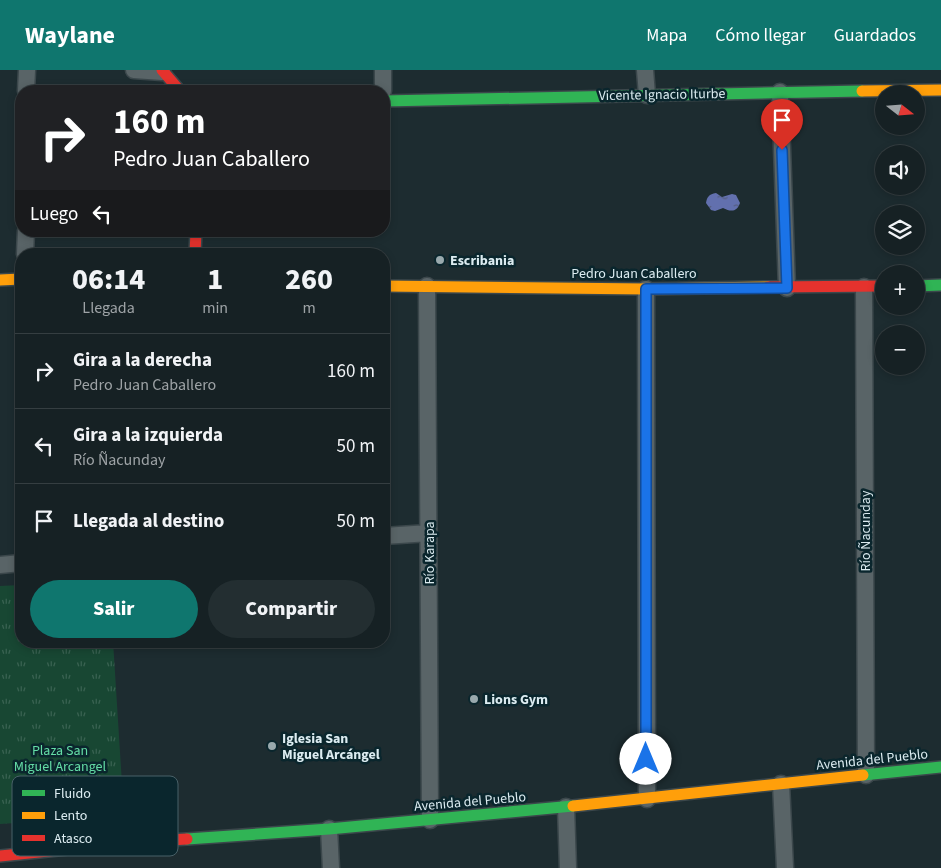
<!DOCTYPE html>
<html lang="es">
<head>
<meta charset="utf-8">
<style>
	:root { --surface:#162124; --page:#232e31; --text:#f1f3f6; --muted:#9ea3a6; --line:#353e41; --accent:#0f766e }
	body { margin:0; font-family:"Source Sans 3",sans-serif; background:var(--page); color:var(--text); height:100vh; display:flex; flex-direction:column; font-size:19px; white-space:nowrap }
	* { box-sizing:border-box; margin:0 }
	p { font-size:16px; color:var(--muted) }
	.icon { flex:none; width:28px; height:28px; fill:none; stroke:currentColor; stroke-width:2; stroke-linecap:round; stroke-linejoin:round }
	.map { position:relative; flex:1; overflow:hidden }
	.side { position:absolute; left:15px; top:178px; width:375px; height:400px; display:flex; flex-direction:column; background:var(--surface); border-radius:20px; box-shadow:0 2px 8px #0003,0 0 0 1px var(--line) }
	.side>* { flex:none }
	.banner { position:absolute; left:15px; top:15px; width:375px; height:152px; border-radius:20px; box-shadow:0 2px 8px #0003,0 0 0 1px var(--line); background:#202124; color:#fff; overflow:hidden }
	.needle { width:32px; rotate:107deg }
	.tools { position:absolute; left:875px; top:15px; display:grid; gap:10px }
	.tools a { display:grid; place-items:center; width:50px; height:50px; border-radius:50%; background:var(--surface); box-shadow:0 2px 8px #0003,0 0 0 1px var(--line); font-size:25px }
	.pin { position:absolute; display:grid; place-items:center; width:42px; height:42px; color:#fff; margin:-51px -21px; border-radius:50% 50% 50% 0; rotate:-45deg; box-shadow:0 0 5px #0007 }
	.pin .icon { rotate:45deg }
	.me { position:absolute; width:55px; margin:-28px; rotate:0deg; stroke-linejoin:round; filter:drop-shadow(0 0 4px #0008) }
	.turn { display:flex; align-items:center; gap:18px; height:105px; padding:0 15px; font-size:22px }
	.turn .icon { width:65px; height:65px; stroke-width:2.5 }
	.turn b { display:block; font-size:35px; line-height:42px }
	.then { display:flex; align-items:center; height:48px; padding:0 15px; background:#0003; gap:10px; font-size:19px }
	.eta { display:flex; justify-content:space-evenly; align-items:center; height:85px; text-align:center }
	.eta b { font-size:30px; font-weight:800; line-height:35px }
	.cta { display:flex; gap:10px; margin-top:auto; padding:10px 15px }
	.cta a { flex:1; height:58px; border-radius:30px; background:var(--accent); color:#fff; font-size:20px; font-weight:800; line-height:58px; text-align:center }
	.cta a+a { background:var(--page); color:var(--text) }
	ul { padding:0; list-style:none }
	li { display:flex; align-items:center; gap:15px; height:75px; padding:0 15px; border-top:1px solid var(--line) }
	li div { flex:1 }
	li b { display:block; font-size:19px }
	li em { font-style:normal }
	header { display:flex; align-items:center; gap:30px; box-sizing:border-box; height:70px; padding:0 25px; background:var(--accent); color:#fff }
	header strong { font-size:24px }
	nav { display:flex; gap:28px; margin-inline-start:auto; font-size:18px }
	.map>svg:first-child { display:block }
</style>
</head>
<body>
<header>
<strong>Waylane</strong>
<nav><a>Mapa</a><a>Cómo llegar</a><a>Guardados</a></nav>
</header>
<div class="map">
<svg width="941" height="798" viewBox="0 0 941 798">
	<defs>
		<pattern id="park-tufts" width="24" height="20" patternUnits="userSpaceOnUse" patternTransform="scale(1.25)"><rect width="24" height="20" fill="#184733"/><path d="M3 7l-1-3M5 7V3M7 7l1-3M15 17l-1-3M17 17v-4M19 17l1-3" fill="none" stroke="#396251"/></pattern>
		<pattern id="water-ripples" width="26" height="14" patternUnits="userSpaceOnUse" patternTransform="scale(1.25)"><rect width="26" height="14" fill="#6270ae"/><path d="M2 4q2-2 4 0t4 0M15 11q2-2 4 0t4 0" fill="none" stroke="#545e80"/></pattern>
	</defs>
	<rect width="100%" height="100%" fill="#1d2c30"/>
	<path fill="url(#park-tufts)" d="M21,515V571H113L124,746L0,754V516Z"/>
	<path fill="url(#water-ripples)" d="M716,123L722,127L732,124L736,125L740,133C737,142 731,142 723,138L715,141L711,140L706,133C707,127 709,124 716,123Z"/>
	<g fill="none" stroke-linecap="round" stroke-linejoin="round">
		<g stroke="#3b474b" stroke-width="19">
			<path id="street" d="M134,0L162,2
				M383,0V21
				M645,0L647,25
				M26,21L27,0
				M780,22L787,218
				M25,184L26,161
				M427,216L430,750
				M864,217L866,705
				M646,219L647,729
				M384,466L429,463
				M0,495L21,493
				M781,714L785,798
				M566,737L568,798
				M329,759L331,798"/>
		</g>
		<g stroke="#3b474b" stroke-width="14">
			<path id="fast" d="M384,31L862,21
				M916,216L941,215
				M863,705L941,697
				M187,769L329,759L573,736"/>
		</g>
		<g stroke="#3b474b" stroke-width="14">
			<path id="slow" d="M862,21L941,20
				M0,210L21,209
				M384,216L646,219L768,217
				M573,736L863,705"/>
		</g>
		<g stroke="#3b474b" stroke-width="14">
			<path id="jam" d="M162,0L180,21
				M195,184L196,161
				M768,217L884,216
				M0,786L135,772L187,769"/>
		</g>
		<use href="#street" stroke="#596467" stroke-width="16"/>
		<use href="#fast" stroke="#30b455" stroke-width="11"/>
		<use href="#slow" stroke="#ff9f0a" stroke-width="11"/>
		<use href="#jam" stroke="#e5322d" stroke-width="11"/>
	</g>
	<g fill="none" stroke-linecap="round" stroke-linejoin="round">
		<g stroke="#114b97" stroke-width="12">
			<path id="route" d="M646,689V219L787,218L782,80"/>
		</g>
		<use href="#route" stroke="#1a73e8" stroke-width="9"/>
	</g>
	<g fill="#99a9ad" stroke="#0a262d" stroke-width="2">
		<circle cx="440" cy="190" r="5"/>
		<circle cx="474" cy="629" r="5"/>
		<circle cx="272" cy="676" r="5"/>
	</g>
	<g text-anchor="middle" stroke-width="5" stroke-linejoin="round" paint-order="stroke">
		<g font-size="14" fill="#dcecf1" stroke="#0a262d">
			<text transform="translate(662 24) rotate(-1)" y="5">Vicente Ignacio Iturbe</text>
			<text x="634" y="208">Pedro Juan Caballero</text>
			<text transform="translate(865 461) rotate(-90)" y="5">Río Ñacunday</text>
			<text transform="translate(429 483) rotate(-90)" y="5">Río Karapa</text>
			<text transform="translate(872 689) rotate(-6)" y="5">Avenida del Pueblo</text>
			<text transform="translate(470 731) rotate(-5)" y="5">Avenida del Pueblo</text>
		</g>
		<g font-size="14" font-weight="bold" fill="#dcecf1" stroke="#0a262d" text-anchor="start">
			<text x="450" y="195">Escribania</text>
			<text x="484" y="634">Lions Gym</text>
			<text x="282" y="673">Iglesia San<tspan x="282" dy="16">Miguel Arcángel</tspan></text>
		</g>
		<g font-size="14" fill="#64dda6" stroke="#0a262d">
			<text x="60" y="685">Plaza San<tspan x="60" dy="16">Miguel Arcangel</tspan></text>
		</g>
	</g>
	<rect x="12" y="706" width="166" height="80" rx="8" fill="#0a262d" stroke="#496168" stroke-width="1"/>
	<rect x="22" y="720" width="23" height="6" fill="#30b455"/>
	<rect x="22" y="742" width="23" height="7" fill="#ff9f0a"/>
	<rect x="22" y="765" width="23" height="6" fill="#e5322d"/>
	<g font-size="14" fill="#dcecf1">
		<text x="54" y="728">Fluido</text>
		<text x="54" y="750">Lento</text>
		<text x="54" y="773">Atasco</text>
	</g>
</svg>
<div class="tools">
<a><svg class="needle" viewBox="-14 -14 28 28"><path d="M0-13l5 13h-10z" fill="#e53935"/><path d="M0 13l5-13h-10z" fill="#9ea3a6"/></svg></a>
<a><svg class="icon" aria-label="sound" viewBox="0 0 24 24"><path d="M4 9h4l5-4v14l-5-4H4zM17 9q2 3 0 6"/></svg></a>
<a><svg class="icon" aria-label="layers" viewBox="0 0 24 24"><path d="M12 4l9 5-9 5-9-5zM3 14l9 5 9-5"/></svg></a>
<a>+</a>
<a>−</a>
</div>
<div class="pin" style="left:782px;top:80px;background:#d93025"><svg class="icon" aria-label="arrive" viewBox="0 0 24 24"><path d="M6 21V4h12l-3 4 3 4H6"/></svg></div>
<svg class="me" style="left:646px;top:689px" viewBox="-20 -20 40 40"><circle r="19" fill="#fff"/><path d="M0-13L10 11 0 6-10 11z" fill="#1a73e8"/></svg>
<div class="banner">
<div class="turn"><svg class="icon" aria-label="right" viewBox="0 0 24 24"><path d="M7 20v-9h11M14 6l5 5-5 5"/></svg><div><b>160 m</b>Pedro Juan Caballero</div></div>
<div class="then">Luego<svg class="icon" aria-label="left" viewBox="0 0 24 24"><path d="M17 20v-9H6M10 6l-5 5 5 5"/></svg></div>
</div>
<section class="side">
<div class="eta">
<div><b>06:14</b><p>Llegada</p></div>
<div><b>1</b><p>min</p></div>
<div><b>260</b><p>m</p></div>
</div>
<ul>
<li><svg class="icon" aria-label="right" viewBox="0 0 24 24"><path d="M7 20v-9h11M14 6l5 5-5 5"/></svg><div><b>Gira a la derecha</b><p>Pedro Juan Caballero</p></div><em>160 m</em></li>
<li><svg class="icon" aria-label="left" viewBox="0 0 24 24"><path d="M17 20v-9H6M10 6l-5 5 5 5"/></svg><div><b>Gira a la izquierda</b><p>Río Ñacunday</p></div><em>50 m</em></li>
<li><svg class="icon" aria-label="arrive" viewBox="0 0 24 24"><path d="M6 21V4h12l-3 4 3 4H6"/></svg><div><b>Llegada al destino</b></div><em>50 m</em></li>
</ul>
<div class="cta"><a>Salir</a><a>Compartir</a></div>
</section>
</div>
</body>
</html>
